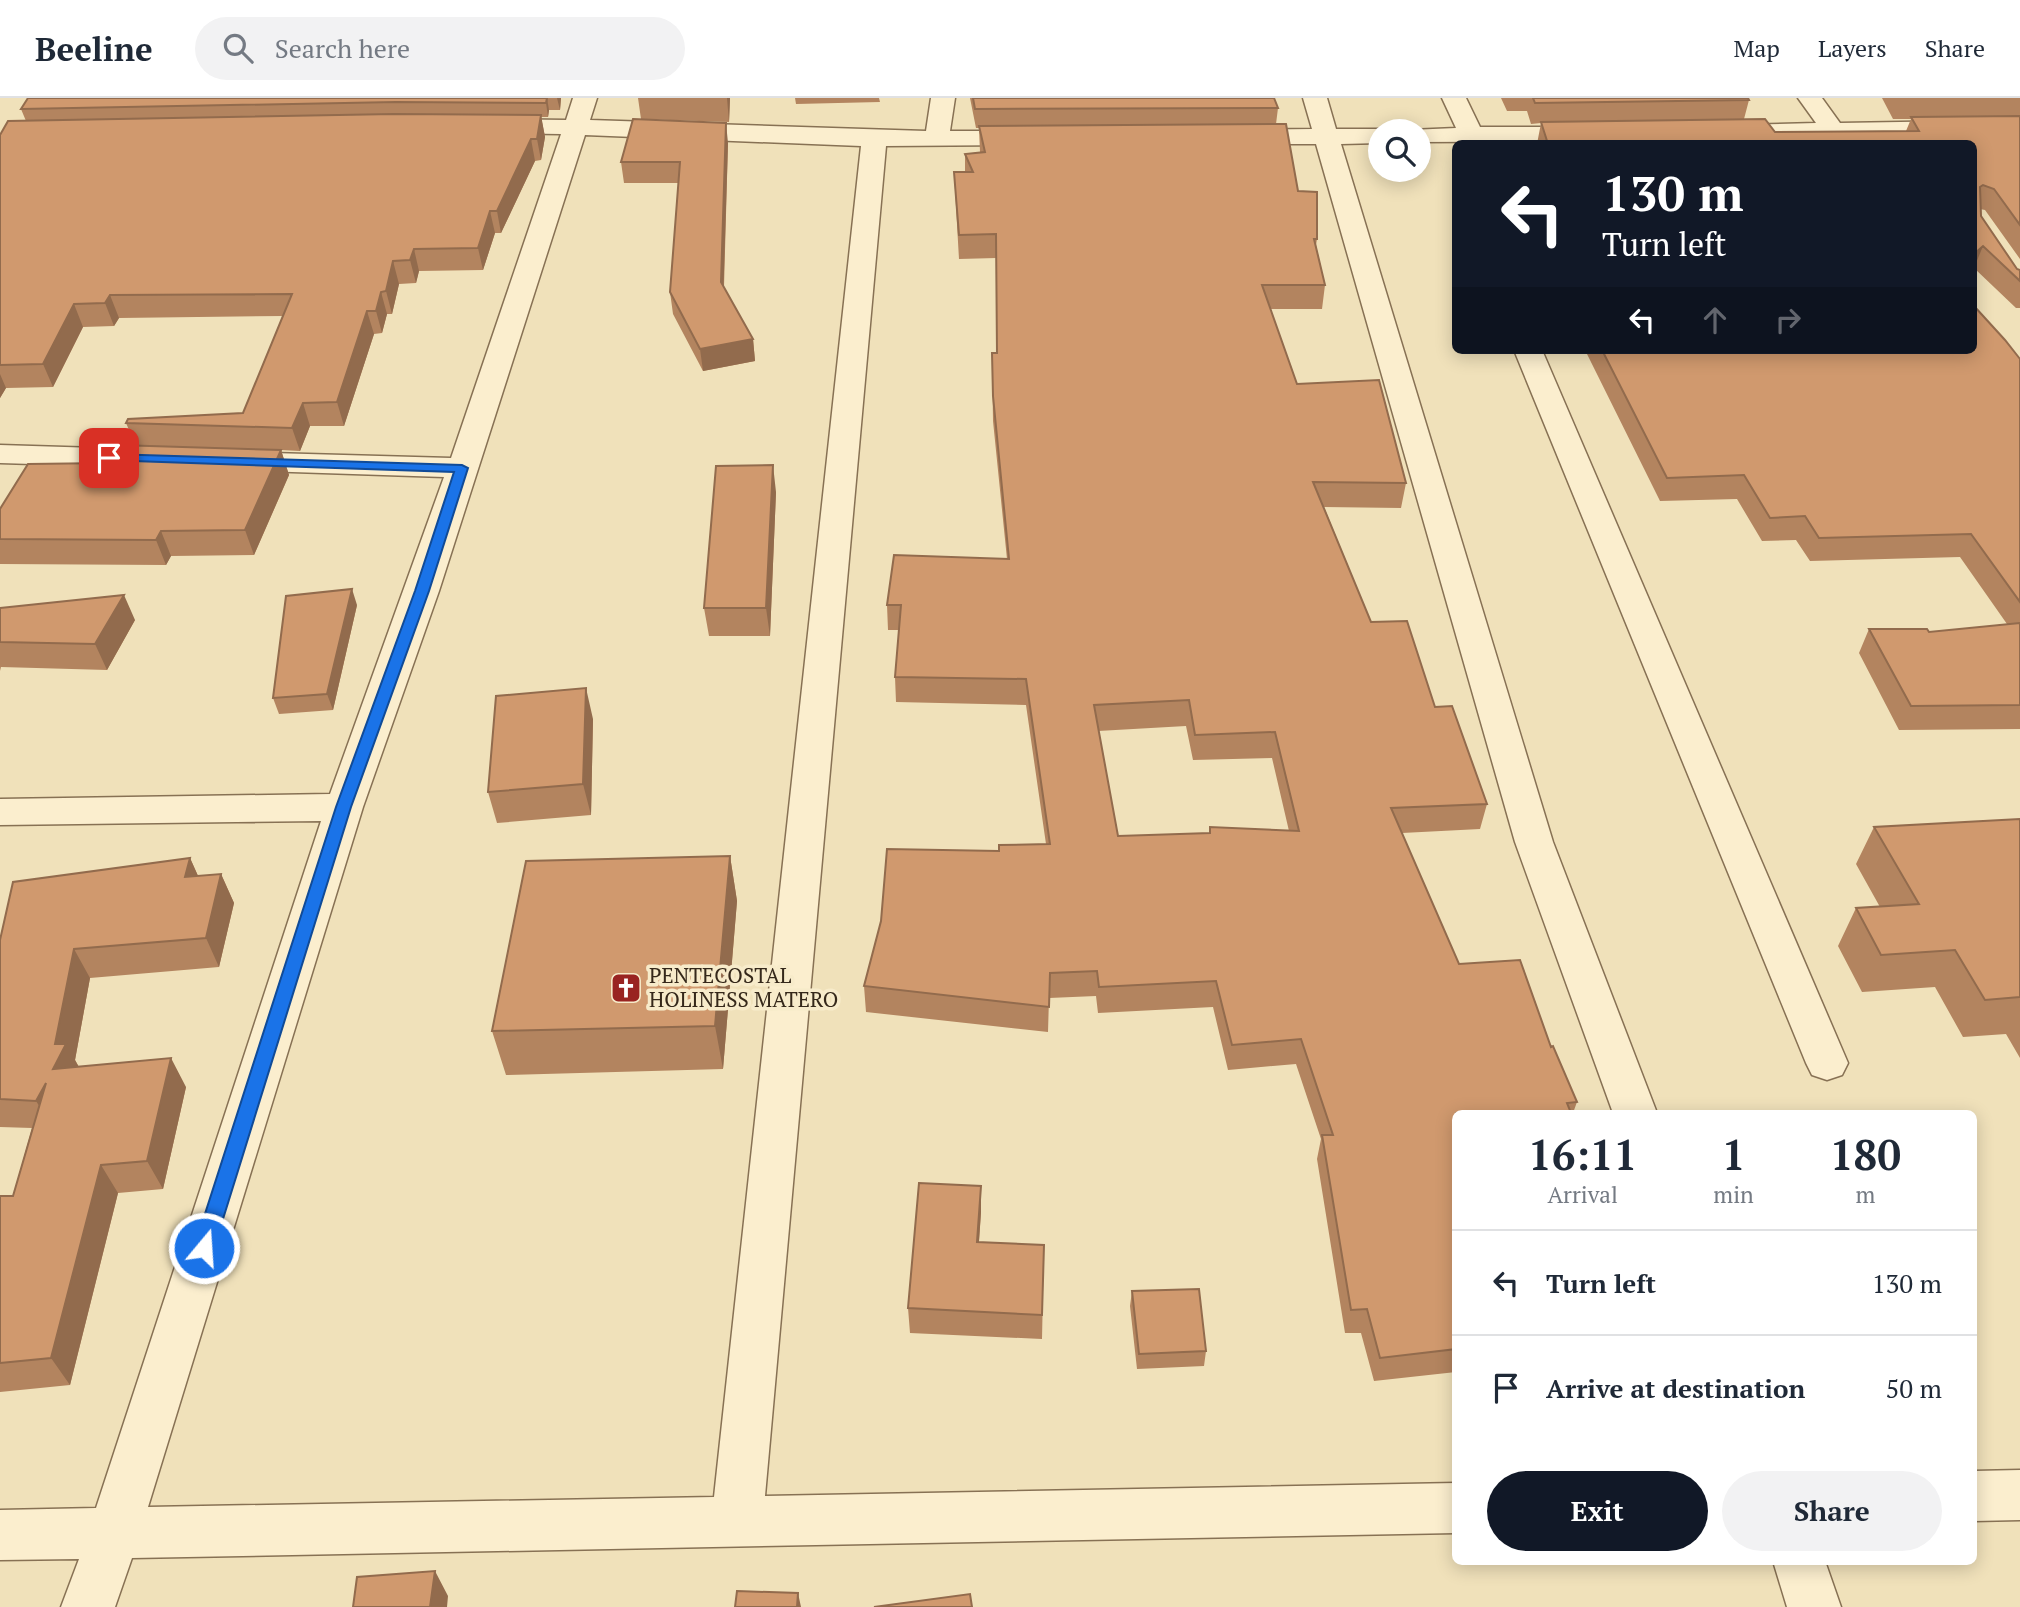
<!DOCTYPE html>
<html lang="en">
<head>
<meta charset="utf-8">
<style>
	:root { --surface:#fff; --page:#f2f2f3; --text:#1f2937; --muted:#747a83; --line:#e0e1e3; --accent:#111827 }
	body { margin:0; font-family:"PT Serif",serif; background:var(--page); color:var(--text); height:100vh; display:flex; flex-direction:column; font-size:26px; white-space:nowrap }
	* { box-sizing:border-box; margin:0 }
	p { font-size:23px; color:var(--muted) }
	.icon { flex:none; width:38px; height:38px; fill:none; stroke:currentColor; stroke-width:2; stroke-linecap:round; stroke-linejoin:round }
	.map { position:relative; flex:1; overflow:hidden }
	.panel { position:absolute; left:1452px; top:1012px; width:525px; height:455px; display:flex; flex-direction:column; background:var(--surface); border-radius:10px; box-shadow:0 4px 18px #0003 }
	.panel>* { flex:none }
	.banner { position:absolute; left:1452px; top:42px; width:525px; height:214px; border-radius:10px; box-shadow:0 4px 18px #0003; background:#111827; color:#fff; overflow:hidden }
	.fabs { position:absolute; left:1368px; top:21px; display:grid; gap:14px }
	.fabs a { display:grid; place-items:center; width:63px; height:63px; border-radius:50%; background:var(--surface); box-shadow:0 4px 18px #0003; font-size:35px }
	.pin { position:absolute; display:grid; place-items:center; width:60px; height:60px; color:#fff; margin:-30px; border-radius:14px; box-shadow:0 4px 10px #0006 }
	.me { position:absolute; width:77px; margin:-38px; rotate:18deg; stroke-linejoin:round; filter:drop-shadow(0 0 5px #0008) }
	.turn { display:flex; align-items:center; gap:24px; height:147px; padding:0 35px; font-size:32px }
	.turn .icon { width:91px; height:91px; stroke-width:2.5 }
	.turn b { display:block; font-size:49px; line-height:60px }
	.lanes { display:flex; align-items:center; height:66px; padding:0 35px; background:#0003; justify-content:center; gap:35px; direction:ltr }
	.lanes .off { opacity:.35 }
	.eta { display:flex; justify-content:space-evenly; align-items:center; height:119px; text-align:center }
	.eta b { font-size:42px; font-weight:700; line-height:49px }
	.button { display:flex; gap:14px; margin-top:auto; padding:14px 35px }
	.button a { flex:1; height:80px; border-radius:42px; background:var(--accent); color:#fff; font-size:28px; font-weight:700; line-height:80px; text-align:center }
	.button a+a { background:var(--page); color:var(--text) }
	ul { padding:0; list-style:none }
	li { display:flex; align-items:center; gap:21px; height:105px; padding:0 35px; border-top:2px solid var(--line) }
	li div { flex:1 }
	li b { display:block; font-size:26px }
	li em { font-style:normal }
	header { display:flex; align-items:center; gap:42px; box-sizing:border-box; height:98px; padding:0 35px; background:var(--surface); border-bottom:2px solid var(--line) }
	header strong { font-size:33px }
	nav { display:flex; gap:38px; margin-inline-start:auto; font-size:24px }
	.search { width:490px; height:63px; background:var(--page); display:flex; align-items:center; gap:18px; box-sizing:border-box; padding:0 24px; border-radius:38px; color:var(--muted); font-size:26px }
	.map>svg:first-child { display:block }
</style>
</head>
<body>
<header>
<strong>Beeline</strong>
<div class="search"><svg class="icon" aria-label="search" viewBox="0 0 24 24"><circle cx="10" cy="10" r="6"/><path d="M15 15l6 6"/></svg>Search here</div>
<nav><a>Map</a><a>Layers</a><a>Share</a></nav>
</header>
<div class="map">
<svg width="2020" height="1509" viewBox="0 0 2020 1509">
	<rect width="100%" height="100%" fill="#f0e1ba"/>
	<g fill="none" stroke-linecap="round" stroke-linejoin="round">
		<g stroke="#877154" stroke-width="3">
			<path id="street" d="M573,0H597L590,22L926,33L931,0H955L950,33H1030L1039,35L1042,40L1039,45L1030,47L886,48L765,1398L1456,1385V1435L132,1460L115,1509H61L79,1461L0,1462V1412L96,1410L321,723L0,727V701L330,696L444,379L233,372L222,370L218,363L222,356L233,354L451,360L561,36L492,35L483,33L480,28L483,23L492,21L566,22ZM585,37L861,48L714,1399L148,1409L363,709L439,493Z
				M1303,0H1327L1336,31H1381L1390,33H1381V45L1341,46L1553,744L1657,1015H1613L1515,744L1316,46H1237L1228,44L1225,39L1228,34L1237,32L1312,31Z
				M1442,0H1466L1480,29H1592L1601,31L1604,36L1601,41L1592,43L1419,44V33L1410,32L1456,30Z
				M1798,0H1822L1840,25L2020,22V36L1736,41L1727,39L1724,34L1727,29L1736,27L1816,25Z
				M1514,252H1542L1848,965L1842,977L1827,982L1812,977L1806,965Z
				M0,347L162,352L173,354L177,361L173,368L162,370L0,365Z
				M2020,1372V1422L1974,1423V1373Z
				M1773,1463H1825L1841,1509H1787Z"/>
		</g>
		<use href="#street" fill="#fbeece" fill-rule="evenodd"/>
	</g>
	<path fill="#b3845f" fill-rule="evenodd" d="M28,0H561L560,12H549L548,19H541L545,39L541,62L535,63L501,135H495L483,172L419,173L416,185L399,186L392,216H387L382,235L374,236L344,328H310L300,353L281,352L289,377L254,457L171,458L166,467L0,466V411L109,365L136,348L126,325L243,315L283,218L119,220L114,228L83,229L53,289L6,290L0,300V37L26,23L21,11Z
		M638,0H730L729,24L641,21Z
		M795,0H879L880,4L796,6Z
		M970,0H1274L1278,10L1276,26L1298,93L1317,141L1316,147L1325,187L1322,211H1270L1297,286L1406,385L1401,410L1324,409L1371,524L1435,609L1487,706L1480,731L1402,735L1459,866L1551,949L1577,1004L1573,1015H1456V1274L1374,1283L1361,1235H1345L1317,1061L1321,1041L1296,966L1228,972L1213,909L1098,915L1096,898L1049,900L1048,934L866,914L864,888L999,753L1046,746L1026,607L896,604L895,579L899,532H888L887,507L1007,461L993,323L992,255H997L996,160L959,161L954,74H965V56L980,54L979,30H976ZM1186,628L1193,662L1272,660L1289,733L1210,729L1209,735L1118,738L1098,633Z
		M1501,0H1748L1749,2L1744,21L1775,34L1906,33L1911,21H1893L1882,0H2020V161L1985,112L1980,111L1981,118L2017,171L2020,172V210H2016L1974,170V46H1537L1541,25L1531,26L1527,13H1507Z
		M728,45L724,189L753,241L755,263L703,273L673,216L670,194L679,85H624L621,64Z
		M1587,252H1974L2020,261V631L1899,632L1859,555L1869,531L1929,534L2007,526L1960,459L1810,463L1796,442L1762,443L1737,401L1660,403L1586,254Z
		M776,394L770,538H709L704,510Z
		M357,507L333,612L279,616L273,600Z
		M0,510L135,522L107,572L1,569L0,573Z
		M593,621L591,717L497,725L488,694Z
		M2020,721V960L2006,936L1963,939L1935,889L1862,894L1838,848L1856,810L1880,809L1856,766L1874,729Z
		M730,758L737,803L723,971L506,977L492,933Z
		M190,760L198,778L221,776L234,805L219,869L90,880L75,962L79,969L186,989L163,1091L118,1095L70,1287L0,1294V1098H13L32,1030L0,1029V842Z
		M981,1088V1114L979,1144L1044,1147L1042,1241L910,1235L908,1210Z
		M1132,1193L1206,1253L1204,1268L1137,1271L1130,1208Z"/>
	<path fill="#926b4d" d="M547,0L549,12L548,19L546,5Z
		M557,0H561L560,12Z
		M727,0H730L729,24Z
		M541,17L545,39L541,62L537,41Z
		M726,25L728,45L723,205L721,184Z
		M531,41L535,63L501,135L497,113Z
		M490,113L495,135L483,172L478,150Z
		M1983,148L1974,170V156Z
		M414,151L419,173L416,185L410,162Z
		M393,163L399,186L392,216L386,193Z
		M381,194L387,216L382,235L376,213Z
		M110,197L119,220L114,228L105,205Z
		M74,206L83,229L53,289L43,266Z
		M367,213L374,236L344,328L337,304Z
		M753,241L755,263L703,273L700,251Z
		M0,276L6,290L0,300Z
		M303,305L310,328L300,353L292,330Z
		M281,352L289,377L254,457L245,432Z
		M773,367L776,394L770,538L766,510Z
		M161,433L171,458L166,467L156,442Z
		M352,491L357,507L333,612L327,596Z
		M124,497L135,522L107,572L95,546Z
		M586,590L593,621L591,717L583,686Z
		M730,758L737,803L723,971L715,928Z
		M190,760L203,789L185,779Z
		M221,776L234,805L219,869L206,840Z
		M74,851L90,880L75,962L82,975L53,971L55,946Z
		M171,960L186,989L163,1091L147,1063Z
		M46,985L54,1031L36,1003Z
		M101,1067L118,1095L70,1287L51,1260Z
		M981,1088V1114L977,1170V1144Z
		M435,1473L448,1498L447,1509H430Z
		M798,1495L801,1509H797Z"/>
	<path fill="#d0996e" stroke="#926b4d" stroke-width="2" fill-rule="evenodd" d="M28,0H547L546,5L396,4L21,11Z
		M973,0H1274L1278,10L975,11Z
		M1533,0H1748L1749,2L1535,5Z
		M394,16L541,17L537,41H531L497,113H490L478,150L414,151L410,162L393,163L386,193L381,194L376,213H367L337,304L303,305L292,330L126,325L128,321L243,315L292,196L110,197L105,205L74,206L43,266L0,267V37L8,23Z
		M2020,18V127L1994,91L1983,87L1980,89L1981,118L2017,171L2020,172V183L1983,148L1974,156V46H1548L1541,24L1765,21L1775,34L1919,33L1911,19Z
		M633,21L726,25L721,184L753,241L700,251L670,194L680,64H621Z
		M1286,26L1298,93L1317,94V141H1314L1325,187H1262L1297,286L1379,282L1406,385L1313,384L1371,524L1407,523L1435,609L1452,608L1487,706L1391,710L1459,866L1520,862L1551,949L1553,948L1577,1004L1567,1005L1571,1015H1456V1251L1380,1260L1367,1211L1351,1212L1322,1037H1333L1301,941L1232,947L1216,883L1099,889L1097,873L1050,875L1049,909L864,888L881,823L887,751L999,753V747L1050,746L1026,581L895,579L901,507H887L894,457L1009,461L993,298L992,255H997L996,136L959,137L954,74H973L965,56L985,54L979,28ZM1189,602L1195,637L1275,634L1299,733L1210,729V735L1118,738L1094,607Z
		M1974,208L2005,242L2020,261V504L1971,436L1819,440L1805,418L1770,420L1744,377L1667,380L1602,252H1974Z
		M117,347L281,352L245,432L161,433L156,442L0,441V411L28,366L109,365Z
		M773,367L766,510H704L716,368Z
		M352,491L327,596L273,600L286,498Z
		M124,497L95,546L0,544V510Z
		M2020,525V607L1911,608L1869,531H1927L1929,534Z
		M586,590L583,686L488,694L496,598Z
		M2020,721V899L1985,902L1955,852L1881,857L1856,810L1919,806L1874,729Z
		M730,758L715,928L492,933L526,763Z
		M190,760L185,779L221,776L206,840L74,851L55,946H66L53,971L171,960L147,1063L101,1067L51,1260L0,1265V1098H13L46,985L36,1003L0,1001V842L13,784Z
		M919,1085L981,1088L977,1144L1044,1147L1042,1217L908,1210Z
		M1199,1191L1206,1253L1139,1256L1132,1193Z
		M435,1473L430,1509H353L357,1479Z
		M737,1493L798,1495L797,1509H735Z
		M970,1496L972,1509H874Z"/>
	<path fill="#1a73e8" stroke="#114b97" stroke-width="2" d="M109,356L462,367L468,370L429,493L351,709L214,1150L211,1156L204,1158L197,1156L194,1150L336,709L415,493L454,374L104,362L102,360Z"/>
	<defs>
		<g id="church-square" transform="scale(1.575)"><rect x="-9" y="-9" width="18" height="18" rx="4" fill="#992321" stroke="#f7ebca"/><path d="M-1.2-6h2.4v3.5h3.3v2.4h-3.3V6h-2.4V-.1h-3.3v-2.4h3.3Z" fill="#fff"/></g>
	</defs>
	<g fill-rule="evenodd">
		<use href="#church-square" x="626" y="890"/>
	</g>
	<g text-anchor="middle" stroke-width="7" stroke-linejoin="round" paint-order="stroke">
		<g font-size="21" fill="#35281a" stroke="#f7ebca" text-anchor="start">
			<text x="649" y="885">PENTECOSTAL<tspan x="649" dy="24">HOLINESS MATERO</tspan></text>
		</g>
	</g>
</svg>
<div class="fabs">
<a><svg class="icon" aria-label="search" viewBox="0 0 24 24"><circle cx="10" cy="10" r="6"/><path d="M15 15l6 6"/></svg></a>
</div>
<div class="pin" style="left:109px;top:360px;background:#d93025"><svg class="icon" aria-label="arrive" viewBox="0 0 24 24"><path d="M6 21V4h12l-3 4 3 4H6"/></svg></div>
<svg class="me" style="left:204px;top:1150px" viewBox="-20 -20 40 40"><circle r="17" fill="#1a73e8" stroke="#fff" stroke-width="3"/><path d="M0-11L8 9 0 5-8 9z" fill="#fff"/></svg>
<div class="banner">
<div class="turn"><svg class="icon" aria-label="left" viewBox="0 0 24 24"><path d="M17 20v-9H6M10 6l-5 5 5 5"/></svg><div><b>130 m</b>Turn left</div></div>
<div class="lanes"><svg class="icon" aria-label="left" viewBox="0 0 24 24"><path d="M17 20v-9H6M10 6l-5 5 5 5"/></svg><svg class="icon off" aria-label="ahead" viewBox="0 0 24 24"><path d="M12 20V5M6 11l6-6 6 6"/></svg><svg class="icon off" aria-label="right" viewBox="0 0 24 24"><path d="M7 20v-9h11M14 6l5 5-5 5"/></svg></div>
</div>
<section class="panel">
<div class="eta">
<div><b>16:11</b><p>Arrival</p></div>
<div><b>1</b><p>min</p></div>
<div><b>180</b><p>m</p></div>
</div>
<ul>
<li><svg class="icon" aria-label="left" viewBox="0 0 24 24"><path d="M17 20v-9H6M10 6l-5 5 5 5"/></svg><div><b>Turn left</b></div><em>130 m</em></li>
<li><svg class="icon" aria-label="arrive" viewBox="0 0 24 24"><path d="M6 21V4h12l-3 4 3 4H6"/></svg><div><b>Arrive at destination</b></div><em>50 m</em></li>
</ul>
<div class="button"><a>Exit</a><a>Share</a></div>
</section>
</div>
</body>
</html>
